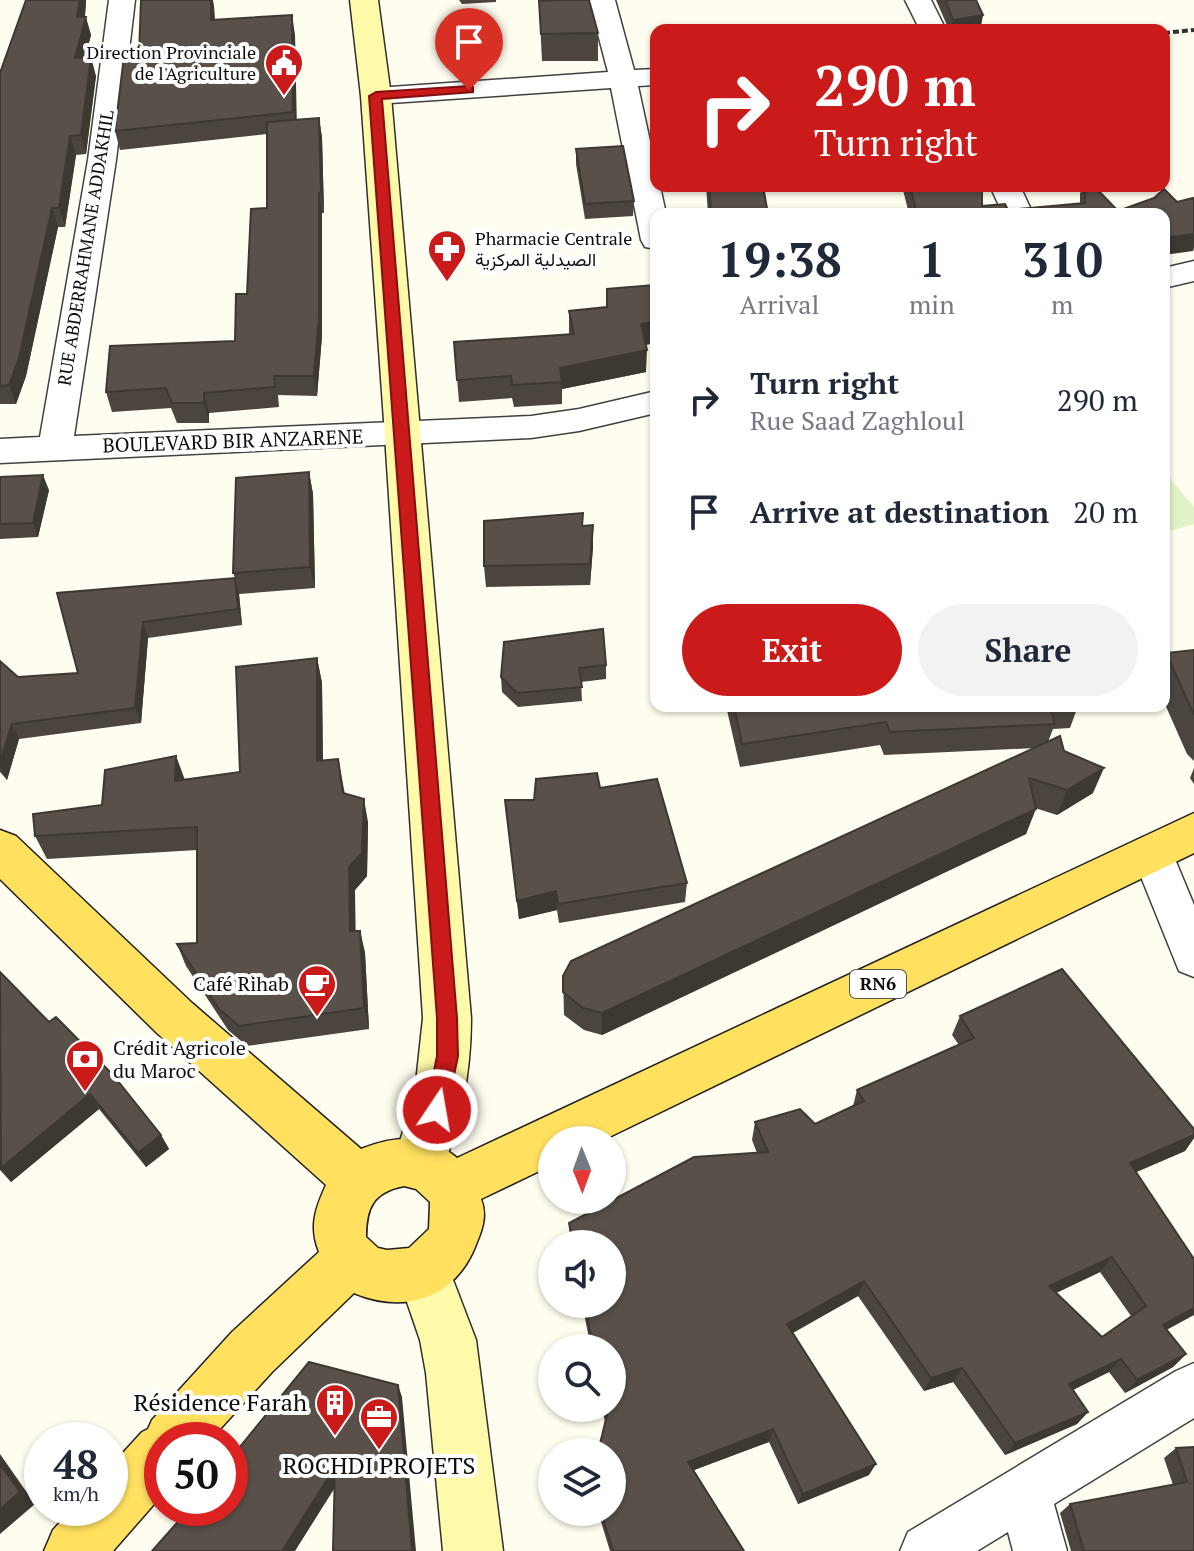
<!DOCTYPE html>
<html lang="en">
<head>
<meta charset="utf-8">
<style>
	:root { --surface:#fff; --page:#f2f2f3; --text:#1f2937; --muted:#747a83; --accent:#ca1a19 }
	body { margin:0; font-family:"PT Serif",Vazirmatn,serif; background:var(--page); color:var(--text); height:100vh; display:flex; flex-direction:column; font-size:30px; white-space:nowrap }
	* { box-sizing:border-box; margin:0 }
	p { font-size:26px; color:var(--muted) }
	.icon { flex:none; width:44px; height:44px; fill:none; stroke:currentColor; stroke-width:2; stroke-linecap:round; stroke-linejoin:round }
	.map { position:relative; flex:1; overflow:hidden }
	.panel { position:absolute; left:650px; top:208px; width:520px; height:504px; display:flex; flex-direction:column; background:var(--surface); border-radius:16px; box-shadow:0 2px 6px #0004 }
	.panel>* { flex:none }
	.banner { position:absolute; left:650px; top:24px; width:520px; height:168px; border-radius:16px; box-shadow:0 2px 6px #0004; background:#ca1a19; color:#fff; overflow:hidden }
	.needle { width:52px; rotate:179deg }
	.tools { position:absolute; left:538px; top:1126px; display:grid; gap:16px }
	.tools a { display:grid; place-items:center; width:88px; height:88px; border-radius:50%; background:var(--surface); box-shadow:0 2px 6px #0004; font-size:40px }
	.speed { position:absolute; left:24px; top:1422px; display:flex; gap:16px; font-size:40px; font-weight:700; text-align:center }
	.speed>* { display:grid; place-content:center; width:104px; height:104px; border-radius:50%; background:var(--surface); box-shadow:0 2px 6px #0004; line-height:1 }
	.speed small { font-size:20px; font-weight:400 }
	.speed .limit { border:12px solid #d22; background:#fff; color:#111 }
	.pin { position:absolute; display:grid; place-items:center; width:68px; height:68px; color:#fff; margin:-82px -34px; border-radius:50% 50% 50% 0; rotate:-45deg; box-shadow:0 0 8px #0007 }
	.pin .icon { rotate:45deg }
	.me { position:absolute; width:88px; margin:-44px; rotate:12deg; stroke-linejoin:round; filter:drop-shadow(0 0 6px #0008) }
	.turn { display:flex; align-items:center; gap:28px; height:168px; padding:0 32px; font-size:36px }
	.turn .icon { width:104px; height:104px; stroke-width:2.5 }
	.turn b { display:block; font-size:56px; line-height:68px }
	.eta { display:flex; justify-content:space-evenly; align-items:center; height:136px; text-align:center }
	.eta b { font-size:48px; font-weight:600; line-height:56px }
	.button { display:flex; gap:16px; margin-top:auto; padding:16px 32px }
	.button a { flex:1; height:92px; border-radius:48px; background:var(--accent); color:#fff; font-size:32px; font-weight:600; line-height:92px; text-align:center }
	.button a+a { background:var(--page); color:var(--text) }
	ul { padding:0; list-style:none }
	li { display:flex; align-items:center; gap:24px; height:112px; padding:0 32px }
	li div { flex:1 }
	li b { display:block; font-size:30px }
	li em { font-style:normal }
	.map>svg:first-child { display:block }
</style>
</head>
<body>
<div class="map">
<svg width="1194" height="1551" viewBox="0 0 1194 1551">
	<rect width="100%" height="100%" fill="#fffdef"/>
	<path fill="#e2f4c7" d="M1164,471L1194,507V524L1164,533Z"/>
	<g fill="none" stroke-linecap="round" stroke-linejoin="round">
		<g stroke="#414141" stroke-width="3">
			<path id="street" d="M109,0H135L116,160L74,436L531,416L579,409L656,391V413L579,431L531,438L0,463V439L40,437L88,160Z
				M589,0H615L634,70L656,69V85L638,86L656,169V186H660L666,214H656V249L645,247L641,240L611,88L376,104L366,102L362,96L366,90L376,88L608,72Z
				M905,0H931L946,30H920Z
				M990,186H1020L1033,214H1003Z
				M1194,261V281L1164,288V268Z
				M1152,835L1167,840L1194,905V977L1179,971L1131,852L1137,840Z
				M1194,1363V1418L1054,1504L1067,1551H1013L1008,1532L977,1551H900L908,1532L1176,1371Z"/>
		</g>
		<g stroke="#303030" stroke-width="3">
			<path id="secondary" d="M350,0H378L391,96L471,1018C471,1074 460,1130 437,1181L419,1189L401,1181L393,1164L415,1092L423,1018L385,435L361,96Z
				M423,1243L442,1251L476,1340L503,1551H443L426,1373L420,1340L396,1270L404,1251Z"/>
		</g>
		<g stroke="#1f1f1f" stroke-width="3">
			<path id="primary" d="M1194,813V853L603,1140H552V1165L481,1199C487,1214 483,1228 477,1242C457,1297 407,1315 354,1293L272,1372L210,1440H162V1495L113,1551H44L53,1530L73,1508H110V1467L142,1432L148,1429L152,1420L232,1332L319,1252C309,1227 315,1209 326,1185L158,1034L0,879V830L16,836L192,1003L361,1149C395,1136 427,1132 457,1158ZM404,1186L416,1189L430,1202L429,1229L409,1248L387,1250L378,1248L366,1237C366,1208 373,1192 404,1186Z"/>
		</g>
		<path stroke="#303030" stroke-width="4" stroke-dasharray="6 3" stroke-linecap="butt" d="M1164,33L1194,30"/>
		<use href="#street" fill="#fff" fill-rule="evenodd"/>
		<use href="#secondary" fill="#fffaaa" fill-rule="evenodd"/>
		<use href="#primary" fill="#ffe05f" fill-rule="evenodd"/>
	</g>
	<path fill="#4c453f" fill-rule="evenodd" d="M80,0H86L85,17L91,35L85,58L96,76L86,154L76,155L65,227H58L26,376L16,404H0V73Z
		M459,0H496V2L462,4Z
		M936,0H976L983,15L980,30H949Z
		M539,1L598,33V61H542Z
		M214,6L215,20L295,35L296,120L319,118L322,138L324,213H322V336L317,396L278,395L279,407L209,413V423H177L171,408L112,412L106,392L235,341L267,208V134L120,150L115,131L139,55Z
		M576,149L634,201L633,216L585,219L576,164Z
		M706,186H763L768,214H708Z
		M902,186H982V206L1008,210L1080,203V194L1082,186H1094L1118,211L1194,200V248L1193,251L1164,214H909Z
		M569,311L656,321L655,343L645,345L646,372L562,389V404L514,407L512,398L459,402L454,342L569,334Z
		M309,472L313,494L315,588L239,594L242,625L148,638L141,723L19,739L7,780L0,772V661L18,677L78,673L57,593L235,578L233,573Z
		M0,477L49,490L38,537L0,539Z
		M593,525V547L590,585L486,587L484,566Z
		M1194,650V761L1187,754L1164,702V657L1166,653Z
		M317,658L322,683L323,761L338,759L345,794L368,822L367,876L355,890V931H360L365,953L369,1029L247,1046L228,1030L186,966L177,944L197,943V850L47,859L35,836L102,805L176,756L184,780L240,772Z
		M606,665V679L581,682L582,701L518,707L502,692L501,677Z
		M726,706H1078L1070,728L1053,729L1048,742L1064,751L1093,793L1057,815L1035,808L1026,834L602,1035L584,1030L564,1015L563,976L1036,748L884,755L880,745L740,767Z
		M1194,768V784L1190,778Z
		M600,788L687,883L685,902L559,923L557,910L519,919L505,800H534Z
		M0,972L161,1135L169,1149L146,1167L99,1109L11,1182L0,1170Z
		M960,1016L1194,1129V1138L1185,1151L1136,1172L1167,1330L1186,1354L1173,1367L1125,1393L1109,1372L1073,1390L1088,1412L1077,1424L1005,1455L953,1382L924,1391L858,1296L793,1333L869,1475L798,1504L769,1442L694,1470L744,1551H610L598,1512H612L605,1422L602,1408H612V1348H591L582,1304H612V1244H571L569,1223L757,1153L752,1140L755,1122L815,1124L853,1106L857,1090L959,1045L952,1035ZM1100,1272L1131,1316L1102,1337L1056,1293Z
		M1194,1447V1551H1071L1060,1513L1070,1504L1173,1485L1164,1458L1176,1448Z"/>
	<path fill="#3e3833" d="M80,0H86V3L84,25L86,17L91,35L80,76L75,58Z
		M211,0H213L214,6L215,40L211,20Z
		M292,15L295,35L297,131L293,112Z
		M983,15L980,30H951L953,20Z
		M91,57L96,76L86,154L81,135Z
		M319,118L322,138L324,213L321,193Z
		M70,136L76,155L65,227L59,208Z
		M319,193L322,213V336L317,396L314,376Z
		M52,208L58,227L26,376L16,404L9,385Z
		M1194,234L1193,251L1164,255V238Z
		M656,321L655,343L640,346L641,324Z
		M647,350L646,372L562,389L560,368Z
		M204,393L209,413V423L204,403Z
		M309,472L313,494L315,588L310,567Z
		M43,475L49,490L38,537L33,523Z
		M593,525V547L590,585V564Z
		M235,578L239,594L242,625L238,609Z
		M143,622L148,638L141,723L135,708Z
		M317,658L322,683L323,785L317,761Z
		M12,724L19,739L7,780L0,767V762Z
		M176,756L185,780L175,781Z
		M1104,768L1093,793L1057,815L1067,790Z
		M364,799L368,822L367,876L355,890L356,953L350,931L349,867Z
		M1036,809L1026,834L602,1035V1013Z
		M556,891L557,910L519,919L517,901Z
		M360,931L365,953L369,1029L364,1008Z
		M90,1094L99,1109L11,1182L1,1168Z
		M161,1135L169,1149L146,1167L138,1153Z
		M1194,1135V1138L1185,1151L1118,1180L1130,1163Z
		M1112,1257L1100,1272L1039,1301L1049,1286Z
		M864,1281L858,1296L783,1338L787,1324Z
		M1194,1308V1315L1150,1339L1163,1325Z
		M1186,1354L1173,1367L1125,1393L1137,1380Z
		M1121,1359L1109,1372L1058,1397L1069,1384Z
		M962,1368L953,1382L924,1391L931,1378Z
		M398,1385L402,1397L416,1551H412Z
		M1088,1412L1077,1424L1005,1455L1015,1443Z
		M773,1429L769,1442L686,1473L688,1462Z
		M0,1454L35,1504L0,1534Z
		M876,1464L869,1475L798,1504L803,1494Z
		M335,1467L341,1478L295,1551H282Z"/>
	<path fill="#585049" stroke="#3e3833" stroke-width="2" fill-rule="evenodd" d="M26,0H80L77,17H86L75,58L91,57L81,135L70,136L59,208H52L19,358L9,385L0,386V73Z
		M141,0H211V20L292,15L293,112L115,131L124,56L139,55Z
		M564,0H589L598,33L541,34L539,1Z
		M945,0H976L983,15L953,20Z
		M319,118L321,193H319V316L314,376H274L275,387L204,393V403H172L166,388L106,392L110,346L235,341L236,294H247L251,209L267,208V122Z
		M623,146L634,201L585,204L576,149Z
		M709,186H763L768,214H724L723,210H711Z
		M910,186H982V206L1005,204L1008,210L1085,203V186H1094L1118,211L1154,198L1164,189L1177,202L1193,198L1194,200V234L1164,238V214H917Z
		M654,285L656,321L641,324L647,350L560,368L562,382L512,385L511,376L457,380L454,342L574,334L569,311L607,307V289Z
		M309,472L310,567L233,573L236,478Z
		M43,475L33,523L0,524V477Z
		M583,513L582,526L593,525L590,564L484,566V521Z
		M235,578L238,609L143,622L135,708L12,724L0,762V661L18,677L78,673L57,593Z
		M603,629L606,665L579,668L582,687L517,693L501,677L504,642Z
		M1194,650V715L1166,653Z
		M317,658V761L338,759L343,793L364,799L362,853L349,867L350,931H360L364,1008L239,1026L219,1009L177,944L197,943V827L35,836L33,814L102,805L105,770L176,756L175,781L240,772L236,667Z
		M734,706H1051H1050L1055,724L890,732L886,722L742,744Z
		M1060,736L1064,751L1104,768L1067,790L1029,778L1036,809L602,1013L583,1008L563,992V976L571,961Z
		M597,773L600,788L657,779L687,883L558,904L556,891L517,901L505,800H534L536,779Z
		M1062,969L1194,1129V1135L1130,1163L1194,1259V1308L1163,1325L1186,1354L1137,1380L1121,1359L1069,1384L1088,1412L1015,1443L962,1368L931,1378L864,1281L787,1324L876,1464L803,1494L773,1429L688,1462L744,1551H613L601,1512H612V1452H598L607,1415L605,1408H612V1348H593L585,1304H612V1244H573L569,1223L694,1157L768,1152L755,1122L800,1109L815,1124L864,1101L857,1090L974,1038L960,1016ZM1112,1257L1146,1306L1102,1337L1049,1286Z
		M0,972L49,1022L56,1017L113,1075L161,1135L138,1153L90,1094L1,1168Z
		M309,1362L398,1385L412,1551H333L335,1467L282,1551H152L190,1508H230V1459Z
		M1194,1447V1551H1084L1070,1504L1187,1482L1176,1448Z
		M0,1464L20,1492L0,1509Z"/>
	<path fill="#ca1a19" stroke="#831110" stroke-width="2" d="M469,86L473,87V92L382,99L457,1018L458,1056L447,1110L444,1117L437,1120L429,1117L426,1110L437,1056V1018L369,96L376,92Z"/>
	<defs>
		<g id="civic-pin" transform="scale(2)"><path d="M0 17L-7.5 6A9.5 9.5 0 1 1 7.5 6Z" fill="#ca1a19" stroke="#fff"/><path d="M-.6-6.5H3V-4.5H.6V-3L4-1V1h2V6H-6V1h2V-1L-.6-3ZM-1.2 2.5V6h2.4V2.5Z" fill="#fff"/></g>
		<g id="pharmacy-pin" transform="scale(2)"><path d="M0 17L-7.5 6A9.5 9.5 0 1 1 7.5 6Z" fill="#ca1a19" stroke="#fff"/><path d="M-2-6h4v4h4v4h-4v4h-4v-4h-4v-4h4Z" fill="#fff"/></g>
		<g id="cafe-pin" transform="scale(2)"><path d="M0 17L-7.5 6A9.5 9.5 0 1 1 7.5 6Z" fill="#ca1a19" stroke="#fff"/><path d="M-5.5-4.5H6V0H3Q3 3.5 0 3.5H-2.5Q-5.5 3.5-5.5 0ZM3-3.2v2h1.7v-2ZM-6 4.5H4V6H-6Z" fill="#fff"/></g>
		<g id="bank-pin" transform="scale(2)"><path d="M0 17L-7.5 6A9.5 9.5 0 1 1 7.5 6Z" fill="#ca1a19" stroke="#fff"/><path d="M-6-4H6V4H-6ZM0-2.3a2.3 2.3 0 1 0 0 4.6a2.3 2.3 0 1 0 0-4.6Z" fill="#fff"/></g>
		<g id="building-pin" transform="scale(2)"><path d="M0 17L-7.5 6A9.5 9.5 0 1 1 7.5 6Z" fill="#ca1a19" stroke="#fff"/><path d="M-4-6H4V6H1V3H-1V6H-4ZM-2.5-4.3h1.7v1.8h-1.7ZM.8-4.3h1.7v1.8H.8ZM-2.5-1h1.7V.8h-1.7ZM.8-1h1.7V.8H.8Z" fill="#fff"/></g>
		<g id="office-pin" transform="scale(2)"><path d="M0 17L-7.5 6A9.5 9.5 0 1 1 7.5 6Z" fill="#ca1a19" stroke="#fff"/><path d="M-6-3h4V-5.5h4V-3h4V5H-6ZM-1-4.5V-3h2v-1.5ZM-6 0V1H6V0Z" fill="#fff"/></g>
	</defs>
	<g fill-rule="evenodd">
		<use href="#civic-pin" x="284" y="63"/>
		<use href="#pharmacy-pin" x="447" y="249"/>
		<use href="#cafe-pin" x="317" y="984"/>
		<use href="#bank-pin" x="85" y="1059"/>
		<use href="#building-pin" x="335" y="1403"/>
		<use href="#office-pin" x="379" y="1417"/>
	</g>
	<g text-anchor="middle" stroke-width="8" stroke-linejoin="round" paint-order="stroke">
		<g font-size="18" fill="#0e0e0e" stroke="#fff" text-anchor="end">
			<text x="256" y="59">Direction Provinciale<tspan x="256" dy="21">de l'Agriculture</tspan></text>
			<text x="475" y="245" text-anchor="start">Pharmacie Centrale<tspan x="475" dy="21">الصيدلية المركزية</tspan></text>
		</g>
		<g font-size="18" fill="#0e0e0e" stroke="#fff">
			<text transform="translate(86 248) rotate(-81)" y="6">RUE ABDERRAHMANE ADDAKHIL</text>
		</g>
		<rect fill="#fff" stroke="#565656" stroke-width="2" x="850" y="970" width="56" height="28" rx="6"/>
		<g font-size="18" font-weight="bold" fill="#0e0e0e">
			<text x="878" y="990">RN6</text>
		</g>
		<g font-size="20" fill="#0e0e0e" stroke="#fff">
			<text transform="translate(233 441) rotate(-2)" y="7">BOULEVARD BIR ANZARENE</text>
		</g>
		<g font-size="20" fill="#0e0e0e" stroke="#fff" text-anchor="end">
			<text x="289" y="991">Café Rihab</text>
			<text x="113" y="1055" text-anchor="start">Crédit Agricole<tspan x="113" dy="23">du Maroc</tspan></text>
		</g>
		<g font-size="24" fill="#0e0e0e" stroke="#fff" text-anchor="end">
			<text x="307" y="1411">Résidence Farah</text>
			<text x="379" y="1474" text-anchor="middle">ROCHDI PROJETS</text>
		</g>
	</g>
</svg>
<div class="tools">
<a><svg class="needle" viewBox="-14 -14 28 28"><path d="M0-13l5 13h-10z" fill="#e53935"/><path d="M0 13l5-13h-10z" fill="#747a83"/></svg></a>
<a><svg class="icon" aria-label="sound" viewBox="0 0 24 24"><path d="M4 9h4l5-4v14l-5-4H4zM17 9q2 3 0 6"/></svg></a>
<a><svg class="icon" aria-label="search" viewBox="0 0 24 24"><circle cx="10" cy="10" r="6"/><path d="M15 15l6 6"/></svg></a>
<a><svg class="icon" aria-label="layers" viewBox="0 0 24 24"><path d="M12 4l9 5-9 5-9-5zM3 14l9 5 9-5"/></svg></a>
</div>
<div class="speed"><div>48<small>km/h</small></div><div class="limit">50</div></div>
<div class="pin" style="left:469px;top:90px;background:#d93025"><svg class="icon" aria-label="arrive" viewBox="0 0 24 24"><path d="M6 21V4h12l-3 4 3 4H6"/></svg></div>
<svg class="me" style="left:437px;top:1110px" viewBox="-20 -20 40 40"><circle r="17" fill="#ca1a19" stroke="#fff" stroke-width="3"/><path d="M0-11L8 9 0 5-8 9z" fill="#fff"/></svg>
<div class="banner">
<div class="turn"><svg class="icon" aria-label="right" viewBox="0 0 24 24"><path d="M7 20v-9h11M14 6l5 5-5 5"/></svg><div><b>290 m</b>Turn right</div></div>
</div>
<section class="panel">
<div class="eta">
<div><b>19:38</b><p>Arrival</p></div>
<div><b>1</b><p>min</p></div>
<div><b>310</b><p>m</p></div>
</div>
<ul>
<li><svg class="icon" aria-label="right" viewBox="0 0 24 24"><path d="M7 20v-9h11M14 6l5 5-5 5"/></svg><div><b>Turn right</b><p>Rue Saad Zaghloul</p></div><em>290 m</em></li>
<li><svg class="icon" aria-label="arrive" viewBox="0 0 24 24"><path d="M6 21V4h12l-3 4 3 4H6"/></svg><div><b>Arrive at destination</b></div><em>20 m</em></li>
</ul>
<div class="button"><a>Exit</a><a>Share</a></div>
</section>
</div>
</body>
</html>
